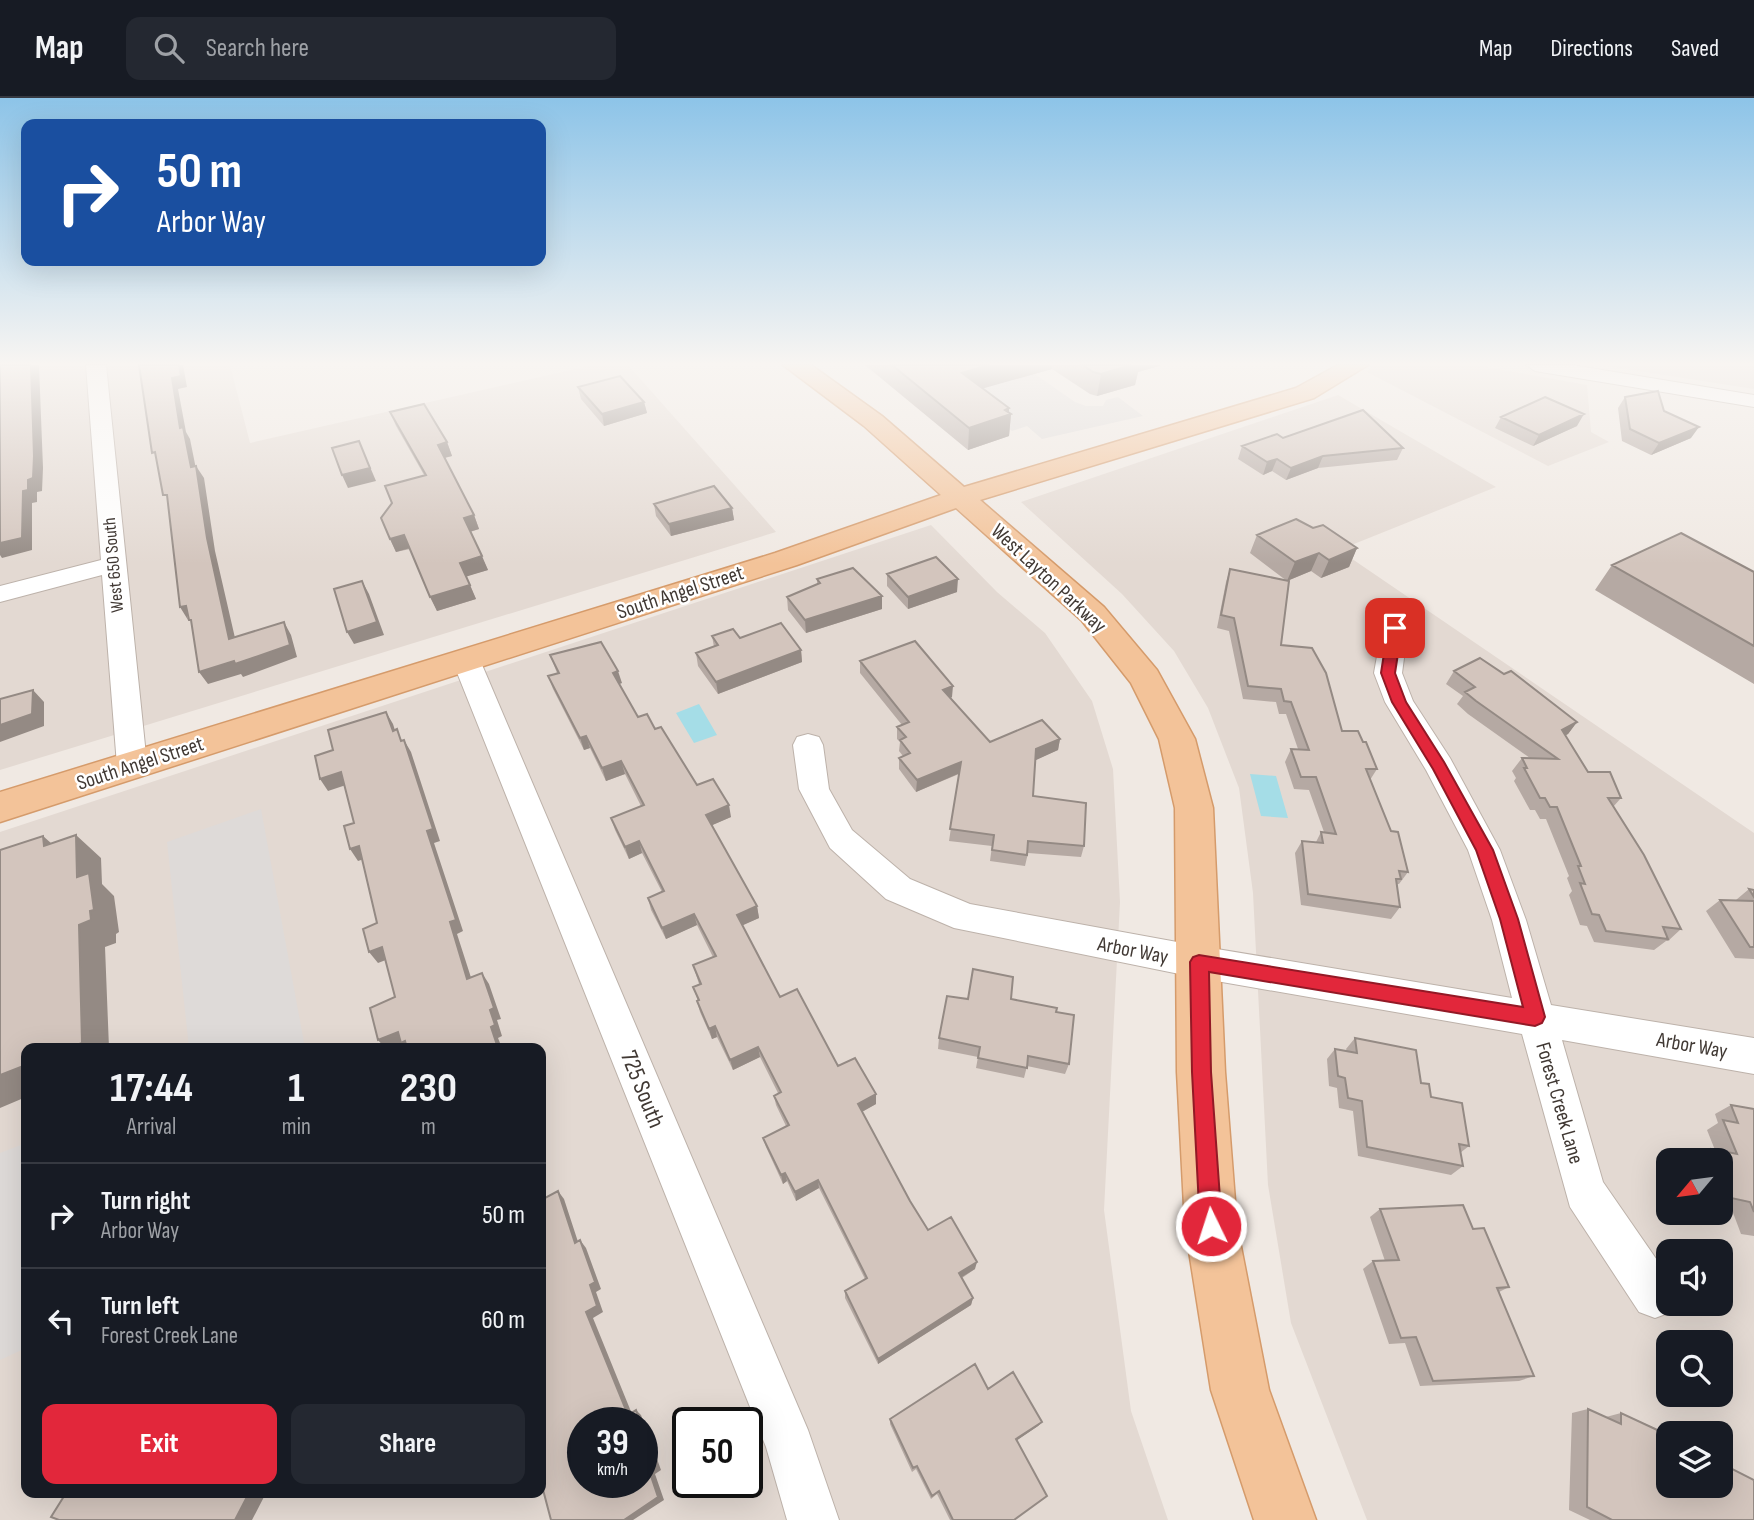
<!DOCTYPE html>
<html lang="en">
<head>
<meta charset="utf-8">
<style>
	:root { --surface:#171b24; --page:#242831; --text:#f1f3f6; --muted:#9ea1a6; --line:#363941; --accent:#e2273b }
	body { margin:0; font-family:"Sofia Sans Condensed",sans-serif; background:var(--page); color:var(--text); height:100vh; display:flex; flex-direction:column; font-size:26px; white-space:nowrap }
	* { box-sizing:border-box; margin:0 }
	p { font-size:23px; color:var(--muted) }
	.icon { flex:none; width:38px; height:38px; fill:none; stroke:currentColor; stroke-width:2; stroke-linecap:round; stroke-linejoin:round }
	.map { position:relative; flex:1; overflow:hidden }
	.side { position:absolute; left:21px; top:945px; width:525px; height:455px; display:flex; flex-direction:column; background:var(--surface); border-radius:14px; box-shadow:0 7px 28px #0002 }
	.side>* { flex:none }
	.banner { position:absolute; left:21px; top:21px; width:525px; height:147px; border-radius:14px; box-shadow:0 7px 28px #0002; background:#1a4fa0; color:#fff; overflow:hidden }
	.needle { width:46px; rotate:241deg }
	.buttons { position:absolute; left:1656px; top:1050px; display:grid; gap:14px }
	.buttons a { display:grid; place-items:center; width:77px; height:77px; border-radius:14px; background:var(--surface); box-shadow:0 7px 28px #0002; font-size:35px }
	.speed { position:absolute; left:567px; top:1309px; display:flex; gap:14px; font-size:35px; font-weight:700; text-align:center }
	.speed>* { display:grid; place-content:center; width:91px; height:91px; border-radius:50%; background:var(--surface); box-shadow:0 7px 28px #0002; line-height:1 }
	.speed small { font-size:18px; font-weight:400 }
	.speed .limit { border:4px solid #111; border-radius:10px; background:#fff; color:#111 }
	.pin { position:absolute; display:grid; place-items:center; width:60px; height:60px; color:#fff; margin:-30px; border-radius:14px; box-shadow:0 4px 10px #0006 }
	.me { position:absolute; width:77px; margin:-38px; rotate:356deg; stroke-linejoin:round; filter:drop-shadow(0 0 5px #0008) }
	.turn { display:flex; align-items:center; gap:24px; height:147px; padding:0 21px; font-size:32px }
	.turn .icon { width:91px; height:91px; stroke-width:2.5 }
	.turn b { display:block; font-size:49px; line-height:60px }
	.eta { display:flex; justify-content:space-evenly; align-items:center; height:119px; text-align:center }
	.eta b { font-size:42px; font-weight:700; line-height:49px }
	.action { display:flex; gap:14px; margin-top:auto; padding:14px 21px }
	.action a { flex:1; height:80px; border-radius:14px; background:var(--accent); color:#fff; font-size:28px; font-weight:700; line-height:80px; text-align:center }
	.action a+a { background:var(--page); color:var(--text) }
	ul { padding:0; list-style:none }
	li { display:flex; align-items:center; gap:21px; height:105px; padding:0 21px; border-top:2px solid var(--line) }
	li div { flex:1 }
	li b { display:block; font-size:26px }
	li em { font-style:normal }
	header { display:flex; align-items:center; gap:42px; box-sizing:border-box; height:98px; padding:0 35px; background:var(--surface); border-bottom:2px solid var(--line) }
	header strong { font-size:33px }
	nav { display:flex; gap:38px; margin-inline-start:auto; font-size:24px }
	.search { width:490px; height:63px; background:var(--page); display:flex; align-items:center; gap:18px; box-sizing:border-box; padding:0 24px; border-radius:14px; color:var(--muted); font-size:26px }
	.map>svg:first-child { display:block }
</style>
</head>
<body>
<header>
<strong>Map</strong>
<div class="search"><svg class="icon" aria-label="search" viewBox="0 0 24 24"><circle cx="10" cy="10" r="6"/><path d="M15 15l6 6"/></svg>Search here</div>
<nav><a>Map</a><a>Directions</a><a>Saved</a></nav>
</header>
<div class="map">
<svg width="1754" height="1422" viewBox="0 0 1754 1422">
	<rect width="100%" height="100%" fill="#f0e9e3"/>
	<path fill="#e3d9d2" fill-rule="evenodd" d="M0,267H230L250,345L593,267H628L776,434L0,672Z
		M1373,267H1475L1587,287L1591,334L1609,344L1548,368L1367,274Z
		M1600,267H1754V291Z
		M1338,297L1496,389L1339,452L1754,735V1422H1367L1291,1225L1268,1087L1253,795L1239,690L1208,610L1174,553L1122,496L1021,404ZM1668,1062H1720V1115H1668ZM1668,1153H1720V1206H1668ZM1668,1244H1720V1297H1668ZM1668,1335H1720V1388H1668Z
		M931,427L997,494L1045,535L1092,603L1113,671L1120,804L1104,1112L1131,1313L1168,1422H0V734ZM26,950H541V1395H26ZM583,1325H642V1384H583ZM688,1325H747V1384H688Z"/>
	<path fill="#dedad8" d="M1026,270L1075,304L1086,308H1103L1106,302L1118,299L1143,318L1042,341L1027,328L1012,333L953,287Z
		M261,711L305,950H189L167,744Z
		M26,1045V1250L0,1262V1055Z"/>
	<path fill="#a5dde7" d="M699,606L717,637L694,645L676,615Z
		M1250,676L1276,678L1288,720L1261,718Z"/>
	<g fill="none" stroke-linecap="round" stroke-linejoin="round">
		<g stroke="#bdb2aa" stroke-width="2">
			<path id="minor" d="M86,267H106L147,667L143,675L132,678L121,675L117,667L102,477L0,504V488L101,462Z
				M1526,267H1572L1754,297V309L1535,273Z
				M1395,521L1404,524L1408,530L1402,575L1413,603L1450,660L1500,752L1526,822L1551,907L1754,940V976L1562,942L1603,1084L1668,1178V1206H1674L1671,1214L1655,1220L1639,1214L1570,1109L1522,936L1199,880L954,830L886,801L830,750L799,691L793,647L797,639L808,636L819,639L823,647L829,691L852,732L910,781L970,806L1199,848L1512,900L1492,822L1468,752L1426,672L1385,604L1374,575L1382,530L1386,524Z
				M466,553L476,556L480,562L808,1332L839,1422H787L766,1349L452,562L456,556Z"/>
		</g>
		<g stroke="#d59b6b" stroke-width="3">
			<path id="major" d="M783,267H811L882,318L964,389L1296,290L1338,267H1368L1314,300L980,402L1104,509L1157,572L1195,641L1213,710L1225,974L1237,1128L1269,1292L1316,1422H1254L1211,1292L1185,1128L1177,974L1175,710L1159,641L1131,585L1082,523L956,410L797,467L0,724V694L775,455L941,397L864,328Z"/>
		</g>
		<use href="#minor" fill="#fff" fill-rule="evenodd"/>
		<use href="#major" fill="#f3c399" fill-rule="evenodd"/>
	</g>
	<path fill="#b5a9a3" d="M865,267H1162L1138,274L1135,287L1097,298L1090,296L1052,271L982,290L1011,316L1009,338L968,352Z
		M578,289L644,304L647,315L604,328L581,301Z
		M1625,299L1664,313L1691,340L1651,357L1622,343L1618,310Z
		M390,314L447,344L452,358L445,360L474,417L479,431L470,434L488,472L466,478L476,501L437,513L410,451L396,454L390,441L424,377L396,328Z
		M1501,319L1577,328L1533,348L1495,330Z
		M1283,340L1403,350L1397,362L1318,370L1286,382L1272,373L1263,377L1238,361L1242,348Z
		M654,406L732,410L734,422L671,438L656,418Z
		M1313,430L1357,450L1349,469L1321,480L1311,473L1287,483L1250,455L1257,437Z
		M1612,467L1754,474V586L1595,492Z
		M1230,471L1281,547L1342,633L1363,644L1377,671L1370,682L1408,774L1399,786H1398L1397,787L1400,809L1391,821L1301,807L1295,755L1302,743L1316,744L1321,734H1324L1309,692L1294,691L1285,664L1291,651H1298L1286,616H1279L1276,604L1243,601L1229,533L1217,530L1226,484Z
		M887,476L957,494L908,511L887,488Z
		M817,481L882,511L806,535L788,512L787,499L817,486Z
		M712,538L740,540L801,552L802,564L718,596L698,568L696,555L714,549Z
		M550,557L622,585L619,586L638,619L655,631L697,687L731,719L712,727L757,808L759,820L742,827L780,899L838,968L876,996V1006L862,1014L910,1103L928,1132L975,1171L962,1180L973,1200L971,1207L878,1266L845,1200V1193L865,1181L819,1090L796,1103L787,1083L783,1086L766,1049L763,1040L786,1028L776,1007L774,998L778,995L760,959L733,972L717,939L712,941L700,914L697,903H698L693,889L699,886L693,867L713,859L697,827L666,841L651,812L648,800L662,794L642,755L629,761L615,732L611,720L641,708L625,676L606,683L590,650L584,652L553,591L548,578L557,575Z
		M860,563L952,599L951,600L990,644L1060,641L1058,652L1035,662L1033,698L1084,748L1081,759L1028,755L1025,768L990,763L992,748L949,743L959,676L916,694L899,671V660L903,658L899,653L900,644L897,641V629L902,627L860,575Z
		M1454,573L1504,576L1577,624L1568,636L1565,637L1588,674L1621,700L1613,709L1681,831L1668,843H1666L1654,852L1594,844L1587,828L1580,827L1569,797L1572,793L1567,780L1569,778L1546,721H1540L1535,712H1530L1514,683L1516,680L1512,673L1522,660H1530L1468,616L1457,606L1463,598L1446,586Z
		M1749,791L1754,792V861L1735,860L1706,813L1720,802H1736Z
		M968,901H1011L1056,914L1069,966L1065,976L1027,968L1024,980L976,970L978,959L938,951L939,940Z
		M1355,940L1421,985L1431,999L1469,1048L1460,1055L1463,1068L1451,1077L1358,1058L1353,1013L1339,1010L1337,990L1329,988L1327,961L1335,951L1347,953L1346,951Z
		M1731,1007L1754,1011V1138L1741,1136L1732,1112L1720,1110V1062H1697L1696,1060L1712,1051L1715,1052L1707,1032L1718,1025L1715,1016Z
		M1380,1111L1473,1131L1509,1189L1499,1194L1534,1278L1519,1283L1420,1288L1405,1245L1389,1246L1363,1171L1373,1163H1385L1370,1119Z
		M988,1291L1042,1324L1038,1328L1017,1342L1014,1422H950L937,1396L931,1401L916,1371L912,1374L890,1326V1321Z
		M1588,1311L1606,1319L1621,1315L1659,1332L1668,1330L1730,1370L1754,1422H1590L1569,1412L1572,1315Z"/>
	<path fill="#948a84" d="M31,267H39L43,370L42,393L37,394V404L32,405V452L2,460L0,457V445L28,382Z
		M179,267H183L187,289L178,291L186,334L190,341L198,381L191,369L180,330L172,280Z
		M989,267H1052V271L960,297L962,275Z
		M1125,267H1162L1138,274L1135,287L1097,298L1101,276Z
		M644,304L647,315L604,328L602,316Z
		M1009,310V317L1011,316L1009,338L968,352L969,330Z
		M1584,316L1577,328L1533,348L1539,337Z
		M1699,329L1691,340L1651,357L1659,345Z
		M359,343L376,383L348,390L342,377Z
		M447,344L452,358L443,360L438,347Z
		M1323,358L1318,370L1286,382L1291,370Z
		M1277,361L1272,373L1263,377L1267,364Z
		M196,368L204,380L215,453L238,553L229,541L207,440Z
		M732,410L734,422L671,438L669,426Z
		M474,417L479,431L469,434L464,420Z
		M404,437L410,450L396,454L390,441Z
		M1357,450L1349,469L1321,480L1329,462Z
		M1319,455L1311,473L1287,483L1295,464Z
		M482,458L488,472L465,479L460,465Z
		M958,481L957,494L908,511V499Z
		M362,483L369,496L384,537L354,546L347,534Z
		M470,487L476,501L437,513L430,499Z
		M882,498V511L806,535L805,522Z
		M186,508L188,522L180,509Z
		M284,524L291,537L297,559L243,579L241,576L208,586L199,574Z
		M801,552L802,564L718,596L716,584Z
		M618,573L622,585L616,587L613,575Z
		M953,588L952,599L942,603L943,592Z
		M33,592L44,604V628L0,644V627Z
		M386,614L393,626L399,645L393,633Z
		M1577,624L1568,636L1552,645L1562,632Z
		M586,638L590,650L584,652L580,640Z
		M1060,641L1058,652L1034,663L1036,651Z
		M404,642L411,654L440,743L434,745L463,833L457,836L475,892L467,881L450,824Z
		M621,663L625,676L606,683L602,670Z
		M961,664L960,675L916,694L917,682Z
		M341,674L349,686L328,693L320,681Z
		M729,707L731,719L708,729L706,717Z
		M76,737L101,760L102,786L114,798L119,834L116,836V845L105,849L109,950H68L79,827Z
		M43,738L69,761L44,748Z
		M639,743L642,755L629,761L625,749Z
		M359,748L367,760L358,763L350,751Z
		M757,808L759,820L739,829L737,817Z
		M694,816L697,827L666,841L662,830Z
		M382,849L391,860L378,865L369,854Z
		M482,875L489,886L501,921L497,922L502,938L498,940L502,950H498L491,929Z
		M715,928L717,939L712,941L709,931Z
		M398,934L411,950H406L402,946L393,950H385L378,942Z
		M758,949L760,959L733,972L730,962Z
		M26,967V999L0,1010V977Z
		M876,996V1006L858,1016V1006Z
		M785,1075L787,1083L783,1086L781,1077Z
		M818,1082L819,1090L796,1103L795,1094Z
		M558,1093L564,1101L581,1153L575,1145Z
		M580,1142L586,1150L601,1191L596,1194L603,1214L593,1220L634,1321L628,1317L586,1214L590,1187Z
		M977,1164L975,1171L957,1182L959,1175Z
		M973,1200L971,1207L878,1266V1261Z
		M636,1312L641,1317L661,1372L655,1376L664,1402L633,1422H624L649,1372L642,1331V1325H640Z
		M1042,1324L1038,1328L1013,1345L1016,1341Z
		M249,1395H266L252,1422H235Z"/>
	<path fill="#d3c5bd" stroke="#948a84" stroke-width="2" d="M0,267H31L34,358L33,380L28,382V392L23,393L22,440L0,445Z
		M139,267H179L181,278L172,280L180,330L183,329L191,369L196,368L207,440L229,541L284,524L290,547L235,566L234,563L199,574L191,522H189L186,508L180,509L167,397H163L155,354L152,355Z
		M892,267H989L962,275L1009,310L1005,312L1011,316L969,330Z
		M1083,267H1131L1101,276L1093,274Z
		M620,278L644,304L602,316L578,289Z
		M1658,293L1664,313L1699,329L1659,345L1630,331L1625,299Z
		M1545,299L1584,316L1539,337L1501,319Z
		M424,306L447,344L438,347L474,417L464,420L482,458L460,465L470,487L430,499L404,437L390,441L381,420L392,405L385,388L426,377L390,314Z
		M1363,312L1403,350L1323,358L1291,370L1277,361L1267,364L1242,348L1277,336L1283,340Z
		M359,343L370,370L342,377L332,350Z
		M714,388L732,410L669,426L654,406Z
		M1296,421L1313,430L1323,427L1357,450L1329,462L1319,455L1295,464L1257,437Z
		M1681,435L1754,474V548L1612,467Z
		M936,459L958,481L908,499L887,476Z
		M853,470L882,498L805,522L787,499L820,485L817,481Z
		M1230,471L1289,483L1281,547L1312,550L1326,575L1342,633H1358L1363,644H1366L1377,671H1366L1391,733L1398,734L1408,774L1399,773L1401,781H1396L1400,809L1308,796L1302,743L1323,745L1321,734L1336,736L1316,679H1301L1291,651L1309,652L1291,604L1284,603L1281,591L1248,588L1234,520L1221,517Z
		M362,483L377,524L347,534L334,491Z
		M781,525L801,552L716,584L696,555L718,547L712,538L733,531L740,540Z
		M915,543L953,588L943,592L990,644L1042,622L1060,641L1036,651L1033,698L1086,705L1084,748L1028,743L1027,757L992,752L994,737L950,731L961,664L917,682L899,660L910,655L900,642L906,639L897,629L909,624L860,563Z
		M601,544L618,573L613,575L638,619L647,616L655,631L661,629L697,687L713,681L729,707L706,717L757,808L737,817L780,899L797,891L838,968L855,960L876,996L858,1006L910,1103L928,1132L951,1119L977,1164L959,1175L973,1200L878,1261L845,1193L867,1180L818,1082L795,1094L785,1075L781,1077L763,1040L789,1027L774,998L781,994L758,949L730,962L715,928L709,931L697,903L699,902L693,889L701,886L693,867L716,858L694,816L662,830L648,800L664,793L639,743L625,749L611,720L644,707L621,663L602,670L586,638L580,640L548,578L559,575L550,557Z
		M1480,560L1504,576L1511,573L1577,624L1562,632L1588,674H1610L1621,700H1608L1644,757L1681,831L1663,829L1668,841L1606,833L1599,817L1592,816L1580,785L1585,786L1578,768H1581L1557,709H1550L1545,700H1540L1524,670H1527L1522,660L1558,661L1476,603L1465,594L1475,589L1454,573Z
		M33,592L32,616L0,627V601Z
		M386,614L393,633L397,631L401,643L404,642L433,731L427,733L456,822L450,824L467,881L482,875L494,910L490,912L495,927L491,929L498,950H407L405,943L401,945L398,934L378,942L370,910L395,899L382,849L369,854L363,831L377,825L359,748L350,751L344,728L354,725L341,674L320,681L315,658L333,652L328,632Z
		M76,737L77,779L89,775L94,812L90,813L91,822L79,827L82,945L68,950H26V967L0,977V752L43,738L44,748Z
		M1749,791L1754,792V799Z
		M1720,802L1754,803V849H1750Z
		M973,871L1013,879L1011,901L1057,910L1056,914L1074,917L1069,966L1028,958L1027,970L978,960L980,949L939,940L947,898L968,901Z
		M1355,940L1416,952L1421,985L1429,986L1431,999L1462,1005L1469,1048L1459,1046L1463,1068L1367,1049L1362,1003L1348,1000L1345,980L1338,978L1335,951L1357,955Z
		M1731,1007L1754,1011V1114L1750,1104L1731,1100L1720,1072V1062H1717L1712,1051L1737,1056L1723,1022L1738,1025Z
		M558,1093L575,1145L580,1142L595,1184L590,1187L597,1208L586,1214L628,1317L636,1312L640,1325H583V1384H642V1331L655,1369L649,1372L658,1399L624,1422H551L541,1384V1102Z
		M1463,1107L1473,1131L1484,1130L1509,1189L1497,1190L1534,1278L1433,1283L1416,1239L1401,1240L1373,1163L1399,1162L1380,1111Z
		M975,1266L988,1291L1013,1274L1042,1324L1016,1341L1047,1398L1014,1422H953L939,1393L932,1398L917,1368L913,1370L890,1321Z
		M1588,1311L1621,1326V1315L1668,1337V1388H1720V1354L1730,1359V1370L1754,1382V1422H1612L1587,1409Z
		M1668,1330L1679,1335H1668Z
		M66,1395H249L235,1422H59L51,1419Z"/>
	<linearGradient id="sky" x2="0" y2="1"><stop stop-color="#8dc4e8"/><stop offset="0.57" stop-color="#f8f5f2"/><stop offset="1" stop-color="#f8f5f2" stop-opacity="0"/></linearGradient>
	<rect width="1754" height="466" fill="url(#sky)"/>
	<path fill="#e2273b" stroke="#931926" stroke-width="2" d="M1395,526L1402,530L1395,575L1406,604L1444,664L1493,752L1518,821L1545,919L1542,925L1535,928L1209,874L1211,974L1222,1128L1219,1136L1211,1139L1203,1136L1200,1128L1192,974L1190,864L1193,859L1199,857L1523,909L1500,821L1476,752L1433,671L1392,604L1381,575L1388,530Z"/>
	<g text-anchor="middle" stroke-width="5" stroke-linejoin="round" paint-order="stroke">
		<g font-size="18" fill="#413934" stroke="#fff">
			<text transform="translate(113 467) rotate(-95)" y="6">West 650 South</text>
		</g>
		<g font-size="21" fill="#413934" stroke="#fff">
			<text transform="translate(1049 480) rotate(43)" y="7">West Layton Parkway</text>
			<text transform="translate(680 494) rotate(-18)" y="7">South Angel Street</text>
			<text transform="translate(140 665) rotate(-18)" y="7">South Angel Street</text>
			<text transform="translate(1133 852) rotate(11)" y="7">Arbor Way</text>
			<text transform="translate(1692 947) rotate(10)" y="7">Arbor Way</text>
			<text transform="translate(1560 1005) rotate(74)" y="7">Forest Creek Lane</text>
		</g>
		<g font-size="24" fill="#413934" stroke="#fff">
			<text transform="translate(643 991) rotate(68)" y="8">725 South</text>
		</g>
	</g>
</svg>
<div class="buttons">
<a><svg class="needle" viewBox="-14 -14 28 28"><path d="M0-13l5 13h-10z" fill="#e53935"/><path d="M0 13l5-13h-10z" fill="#9ea1a6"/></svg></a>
<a><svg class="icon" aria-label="sound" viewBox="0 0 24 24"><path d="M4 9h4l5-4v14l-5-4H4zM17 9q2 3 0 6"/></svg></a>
<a><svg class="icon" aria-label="search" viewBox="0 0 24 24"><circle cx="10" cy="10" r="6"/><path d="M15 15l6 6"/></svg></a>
<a><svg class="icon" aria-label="layers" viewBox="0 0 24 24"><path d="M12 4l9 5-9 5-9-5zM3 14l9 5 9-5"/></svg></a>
</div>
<div class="speed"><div>39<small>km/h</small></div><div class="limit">50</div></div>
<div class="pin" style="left:1395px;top:530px;background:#d93025"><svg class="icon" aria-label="arrive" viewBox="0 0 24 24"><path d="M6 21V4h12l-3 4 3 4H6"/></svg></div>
<svg class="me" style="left:1211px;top:1128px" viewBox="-20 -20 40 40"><circle r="17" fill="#e2273b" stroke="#fff" stroke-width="3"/><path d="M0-11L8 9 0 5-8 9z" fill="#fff"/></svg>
<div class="banner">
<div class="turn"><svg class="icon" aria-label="right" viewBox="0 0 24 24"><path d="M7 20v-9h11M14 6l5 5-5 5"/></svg><div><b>50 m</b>Arbor Way</div></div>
</div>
<section class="side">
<div class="eta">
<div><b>17:44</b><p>Arrival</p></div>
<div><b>1</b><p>min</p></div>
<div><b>230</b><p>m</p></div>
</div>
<ul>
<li><svg class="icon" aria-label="right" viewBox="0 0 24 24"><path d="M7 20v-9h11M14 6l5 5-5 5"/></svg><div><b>Turn right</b><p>Arbor Way</p></div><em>50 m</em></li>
<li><svg class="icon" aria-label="left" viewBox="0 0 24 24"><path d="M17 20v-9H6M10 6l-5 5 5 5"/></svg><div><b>Turn left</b><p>Forest Creek Lane</p></div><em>60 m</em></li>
</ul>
<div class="action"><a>Exit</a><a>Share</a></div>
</section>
</div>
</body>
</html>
